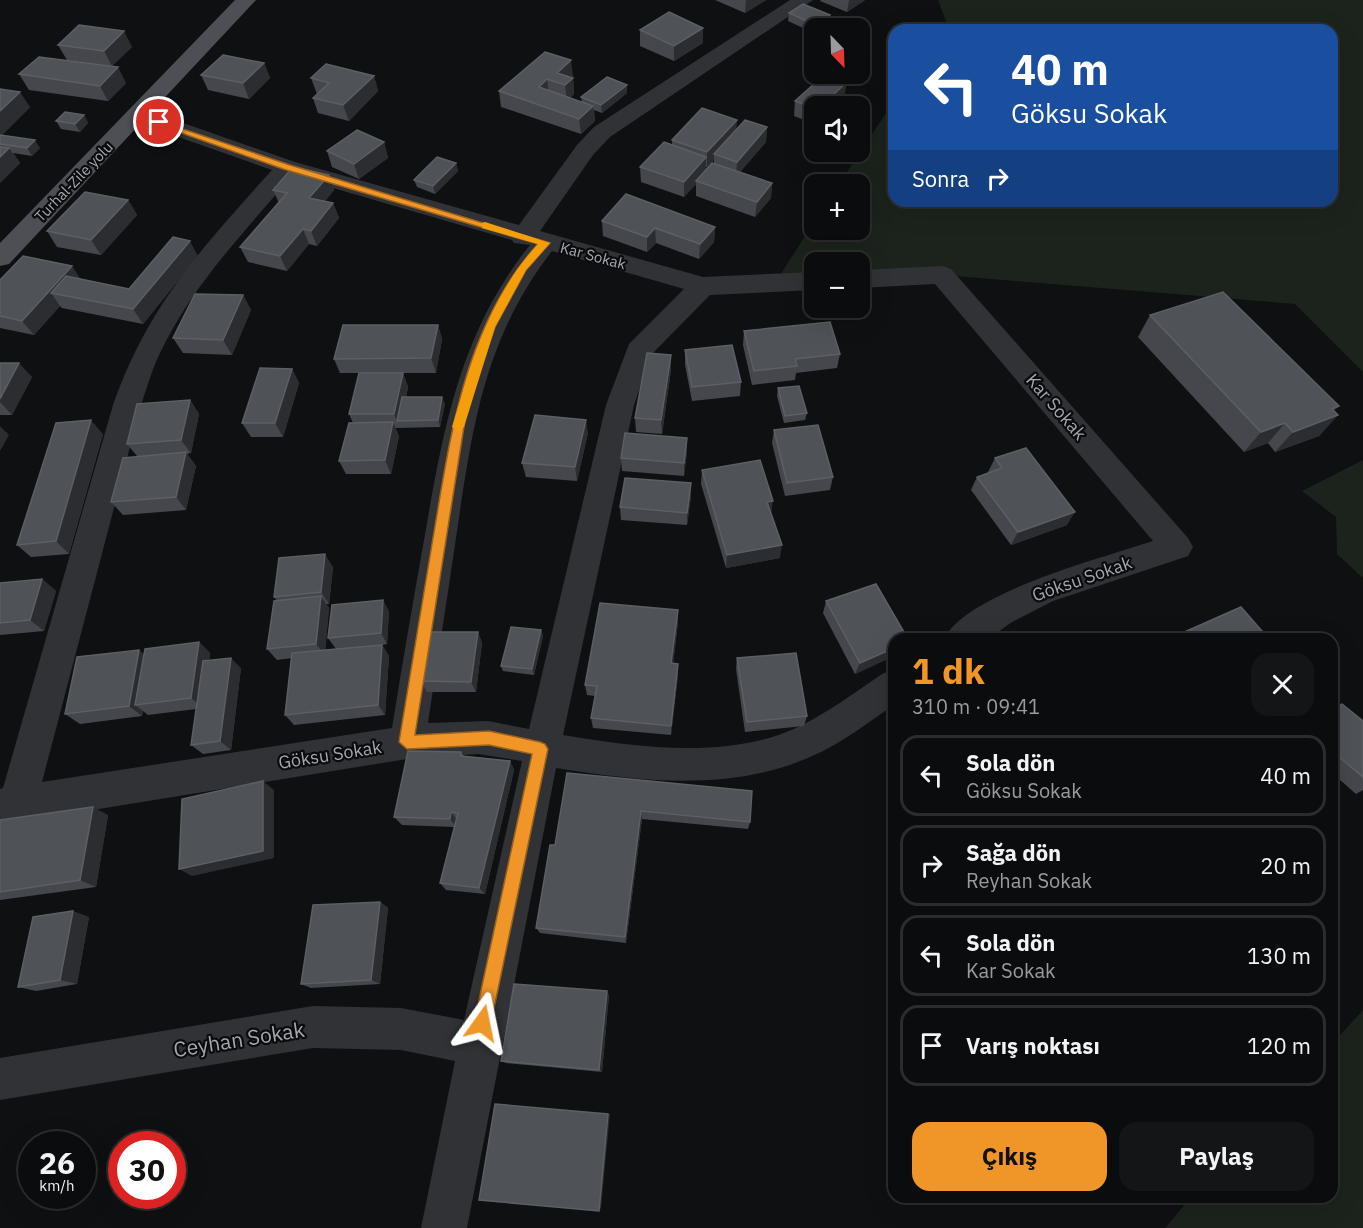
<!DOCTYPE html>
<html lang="tr">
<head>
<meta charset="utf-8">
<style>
	:root { --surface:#0b0c0d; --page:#141516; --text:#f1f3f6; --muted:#9a9b9d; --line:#2b2c2e; --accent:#f09628 }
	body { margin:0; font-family:"IBM Plex Sans",sans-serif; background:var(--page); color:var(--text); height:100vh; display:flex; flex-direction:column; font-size:22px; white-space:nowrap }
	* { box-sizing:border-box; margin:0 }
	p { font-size:20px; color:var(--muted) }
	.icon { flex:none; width:33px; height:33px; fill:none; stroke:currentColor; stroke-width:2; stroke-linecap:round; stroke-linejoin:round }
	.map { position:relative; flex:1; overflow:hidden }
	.sheet { position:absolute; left:888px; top:633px; width:450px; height:570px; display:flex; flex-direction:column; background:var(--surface); border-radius:18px; box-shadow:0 6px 24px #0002,0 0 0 2px var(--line) }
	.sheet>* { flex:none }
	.guide { position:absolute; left:888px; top:24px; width:450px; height:183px; border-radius:18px; box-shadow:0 6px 24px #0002,0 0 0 2px var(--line); background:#1a4fa0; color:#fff; overflow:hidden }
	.needle { width:39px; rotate:157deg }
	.controls { position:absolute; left:804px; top:18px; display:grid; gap:12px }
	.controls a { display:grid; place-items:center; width:66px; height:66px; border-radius:12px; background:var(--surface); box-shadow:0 6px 24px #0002,0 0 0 2px var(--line); font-size:30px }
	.speed { position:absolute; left:18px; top:1131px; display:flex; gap:12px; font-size:30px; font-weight:700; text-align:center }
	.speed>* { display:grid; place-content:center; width:78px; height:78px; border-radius:50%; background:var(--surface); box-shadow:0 6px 24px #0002,0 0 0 2px var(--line); line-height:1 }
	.speed small { font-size:15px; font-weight:400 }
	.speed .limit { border:9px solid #d22; background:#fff; color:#111 }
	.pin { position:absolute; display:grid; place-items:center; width:51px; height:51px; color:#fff; margin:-26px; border:3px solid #fff; border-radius:50%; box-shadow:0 2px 6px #0007 }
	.me { position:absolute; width:66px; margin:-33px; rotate:12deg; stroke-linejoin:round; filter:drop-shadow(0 0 4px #0008) }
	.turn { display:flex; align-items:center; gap:21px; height:126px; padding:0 24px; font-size:27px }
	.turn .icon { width:78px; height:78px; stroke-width:2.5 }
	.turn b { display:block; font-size:42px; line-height:51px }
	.then { display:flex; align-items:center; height:57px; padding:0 24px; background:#0003; gap:12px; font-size:22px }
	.round { display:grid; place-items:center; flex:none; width:63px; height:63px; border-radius:18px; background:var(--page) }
	.summary { display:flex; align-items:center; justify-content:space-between; height:102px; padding:0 24px }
	h1 { font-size:36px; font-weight:700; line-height:45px; color:var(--accent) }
	.cta { display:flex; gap:12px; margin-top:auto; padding:12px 24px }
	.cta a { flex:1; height:69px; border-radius:18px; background:var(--accent); color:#111; font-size:24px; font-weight:700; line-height:69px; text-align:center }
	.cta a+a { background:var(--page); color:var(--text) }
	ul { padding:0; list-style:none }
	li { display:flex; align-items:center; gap:18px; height:81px; margin:0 12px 9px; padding:0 12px; border:3px solid var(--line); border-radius:18px }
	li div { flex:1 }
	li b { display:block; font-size:22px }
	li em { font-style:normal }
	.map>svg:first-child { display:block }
</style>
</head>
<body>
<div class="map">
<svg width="1363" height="1228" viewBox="0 0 1363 1228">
	<rect width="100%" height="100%" fill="#0f1011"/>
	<path fill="#1c231c" d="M938,0H1363V372L1295,304L942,275L860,279V262H814V281L775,283L814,222V230H860V184H839L894,101V201H1332V30H941L946,21Z
		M1363,460V578L1337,554L1336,517L1302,491Z
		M1363,1010V1228H1165L1191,1197H1332V1044Z"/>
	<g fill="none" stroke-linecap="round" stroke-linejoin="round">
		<path fill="#313236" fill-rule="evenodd" d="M790,0H813L610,137L593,155L540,231L703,277L814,272V290L710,295L651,355L634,405L563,735C636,747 726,760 796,728C826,714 854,693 882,674L894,669V705C870,721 847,739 821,752C738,793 644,782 556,768L467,1228H421L455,1061L401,1050L313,1048L0,1100V1058L313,1006L401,1008L464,1020L522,761L478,754L407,759L0,825V789L3,788L113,405C148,305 203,247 272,170L130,120L127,115L130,110H146L295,162L519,225L577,145L594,127ZM292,176L512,240L514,243L530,245C459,333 443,431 424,540C413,602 402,665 392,728L42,782L141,405C147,388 152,369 160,353C192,286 244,232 292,176ZM552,251L684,289L629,344L606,405L529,729L488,721L428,723C437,662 447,600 456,538C472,430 483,340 552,251Z
			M942,266L951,269L1188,538L1193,547L1188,556L1053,601L1012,622L988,639H944C966,593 1105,557 1153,541L935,284L860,288V270Z"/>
		<path fill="#4d4f55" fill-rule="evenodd" d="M235,0H256L9,264L0,266V243Z"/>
	</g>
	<path fill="#45474c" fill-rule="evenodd" d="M715,0H766L745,13Z
		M821,0H865L847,12L820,1Z
		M789,13L829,23L820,28H814V33L788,21Z
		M703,28V43L674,61L640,46V30Z
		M58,45L132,47L112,66L67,60Z
		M545,52L573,76L571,78H573L574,94L570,98L582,102L581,97L627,93L602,113L594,110L595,121L581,134L501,107L499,91Z
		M264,63L270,78L249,99L208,90L201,75Z
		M19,74L126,83L108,101L29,90Z
		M374,76L378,91L349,121L318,113L313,98L317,94L311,78Z
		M0,89L30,107L2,135L40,148L32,156L13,153L20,163L0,183Z
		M844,98L835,106H814V124L794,116L795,101Z
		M84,115L88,123L80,132L61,129L56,121Z
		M767,127L766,142L740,172L772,183L771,198L755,217L696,196V184L684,197L641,182L640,167L672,145V140L736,129ZM714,160V163L706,169V167H707Z
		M384,142L388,158L359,179L332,167L327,151Z
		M456,163L458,171L435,194L417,187L414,180Z
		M329,175L334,190L325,201L333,203L339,218L317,246L309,244L287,271L248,262L240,247L279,203L273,190Z
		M128,200L137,215L101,255L57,247L47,231Z
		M602,221L715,227L714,242L699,259L656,243L647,252L603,236Z
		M198,256L143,324L62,308L60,306L34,335L0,328V280L81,279L129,289Z
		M243,295L251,310L232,355L183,353L173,338Z
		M1150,315L1334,412L1338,415L1319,436L1275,452L1268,443L1244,452L1138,337Z
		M438,325L442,339L436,373H340L334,359Z
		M744,331L840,354L837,368L796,373L795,380L752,385L743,345Z
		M685,350L741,382L740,396L692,401L685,365Z
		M671,355V370L662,434L636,432L635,418Z
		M0,363L32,377L12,415H0Z
		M292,369L299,383L283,437H251L242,423Z
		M403,373L408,387L406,397L445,404L440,427L395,428L399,436L391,474H346L339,461L353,423L349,414Z
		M778,388L807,413L805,420L784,423L777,396Z
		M190,400L199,414L191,453L187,454L196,466L186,510L123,515L111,502L137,456L127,444Z
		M774,430L833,477L830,490L785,496L772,443Z
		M588,433L577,481L526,477L522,463Z
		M103,434L69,554L31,557L17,545Z
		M687,438V452L684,476L622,471L621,458Z
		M995,458L1067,525L1011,545L971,490L977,477L989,473L988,472Z
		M702,470L771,514L780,558L726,568L701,484Z
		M691,483V497L687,525L621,520L620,507Z
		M333,567L329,604H326L329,608L325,650L336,649L328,638L389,611L387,644L382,645L389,656L385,715L294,725L285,715L292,658L277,660L267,649L277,601L274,597Z
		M42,579L56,591L44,631L0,635V583Z
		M826,601L894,639V656L855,674L823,613Z
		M678,610V622L673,664H678V675L671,735L593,728L591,718L595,696L587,695L585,685Z
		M541,630L543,636L534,675L503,671L501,666Z
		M478,632L482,643L476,692H427L421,681Z
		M199,642L210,653L209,661L241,668L231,750L203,754L191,745L196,709L148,715L143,711L142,716L80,724L65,714L139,650L144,655Z
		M737,658L807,716L804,726L745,732L736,669Z
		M1342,704L1363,721V790L1356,794L1332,773V710Z
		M461,752L464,756L510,761L514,770L485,894L446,890L440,883L454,827L402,825L394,817Z
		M567,773L750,822L748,829L642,819L626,943L540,933L536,928L555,845Z
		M108,815L96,887L0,900V820Z
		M380,902L388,908L380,984L311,988L301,984Z
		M89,917L77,984L36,991L18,987Z
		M609,995L602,1072L506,1063L501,1061Z"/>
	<path fill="#2b2d30" d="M746,0H766L745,13Z
		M849,0H865L847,12Z
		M830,15L829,23L820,28H815V25Z
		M703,28V43L674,61V46Z
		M124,31L132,47L112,66L104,51Z
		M571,60L573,76L563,85L557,73Z
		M264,63L270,78L249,99L243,83Z
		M118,67L126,83L108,101L100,86Z
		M374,76L378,91L349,121L343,105Z
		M573,78L574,94L567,101L565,85Z
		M547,79L549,95L539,87Z
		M847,82L844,98L835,106H821Z
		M627,85V93L602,113L601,105Z
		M20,92L30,107L0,137V111Z
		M593,106L595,121L581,134L579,119Z
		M84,115L88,123L80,132L75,124Z
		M737,120L736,135L714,154V160L707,167V152Z
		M767,127L766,142L736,177L737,162Z
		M35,140L40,148L32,156L27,148Z
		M384,142L388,158L359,179L354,164Z
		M9,148L20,163L0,183V157Z
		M706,157V172L696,181V184L684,197V182Z
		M456,163L458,171L435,194L433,186Z
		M329,175L334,190L315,213L309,198Z
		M772,183L771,198L755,217L757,202Z
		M128,200L137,215L101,255L91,240Z
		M333,203L339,218L317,246L311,231Z
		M715,227L714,242L699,259L700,244Z
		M655,228L656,243L647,252V237Z
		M303,229L309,244L287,271L280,256Z
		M190,241L198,256L143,324L133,309Z
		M72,266L82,281L51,293L60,306L34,335L22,321Z
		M243,295L251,310L232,355L223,340Z
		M438,325L442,339L436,373L431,358Z
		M671,355V370L662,434L661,420Z
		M19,363L32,377L12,415L0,402V399Z
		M292,369L299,383L283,437L275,423Z
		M403,373L408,387L401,421H397L394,414Z
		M442,397L445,404L440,427L438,420Z
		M190,400L199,414L191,453L181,440Z
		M1339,406L1327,419L1338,415L1319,436L1275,452L1293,432L1332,409Z
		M91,420L103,434L69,554L56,541Z
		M586,420L588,433L577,481L575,467Z
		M393,422L399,436L391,474L385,460Z
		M1285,423L1268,443L1244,452L1261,432Z
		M0,426L9,435L0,451Z
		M687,438V452L684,476V463Z
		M186,452L196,466L186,510L176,497Z
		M691,483V497L687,525V513Z
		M773,501L771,514L767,502Z
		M1075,512L1067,525L1011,545L1018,532Z
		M782,545L780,558L726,568L727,555Z
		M325,554L333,567L329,604L321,592Z
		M42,579L56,591L44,631L30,620Z
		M321,596L329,608L325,655L316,644Z
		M383,600L389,611L387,644L381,633Z
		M678,610V622L672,674L671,663Z
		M541,630L543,636L534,675L532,669Z
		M478,632L482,643L476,692L471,682Z
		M199,642L210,653L203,708L191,698Z
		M382,645L389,656L385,715L378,705Z
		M894,648V656L855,674L860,663Z
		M139,650L151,661L135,705L143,711L142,716L129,706Z
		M231,658L241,668L231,750L220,741Z
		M678,664V675L671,735V726Z
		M510,761L514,770L485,894L479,888Z
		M263,781L274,790V858L192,876L179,869Z
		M93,807L108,815L96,887L80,880Z
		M641,811L642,819L626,943L625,937Z
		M451,812L457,820L456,827L450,819Z
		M380,902L388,908L380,984L371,980Z
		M73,911L89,917L77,984L60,980Z
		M607,991L609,995L602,1072L599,1070Z
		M608,1114H610L601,1208L599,1211Z"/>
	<path fill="#4f5257" stroke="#5c5f65" stroke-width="1.5" d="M803,4L830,15L815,25L789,13Z
		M669,12L703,28L674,46L640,30Z
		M79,25L124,31L104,51L58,45Z
		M545,52L571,60L557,73L573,78L565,85L547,79L539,87L593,106L579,119L499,91Z
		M223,55L264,63L243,83L201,75Z
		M39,57L118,67L100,86L19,74Z
		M326,64L374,76L343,105L313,98L329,83L311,78Z
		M825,74L847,82L821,106H814V108L795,101Z
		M607,77L627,85L601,105L581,97Z
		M0,89L20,92L0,111Z
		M702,108L737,120L707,152L672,140Z
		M65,112L84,115L75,124L56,121Z
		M745,120L767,127L737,162L714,154Z
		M357,130L384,142L354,164L327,151Z
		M0,135L35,140L27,148L0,144Z
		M664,142L706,157L684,182L640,167Z
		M0,147L9,148L0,157Z
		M437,157L456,163L433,186L414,180Z
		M712,163L772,183L757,202L696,181Z
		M293,167L329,175L309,198L333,203L311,231L303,229L280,256L240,247L287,193L273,190Z
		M85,192L128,200L91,240L47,231Z
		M626,194L715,227L700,244L655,228L647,237L602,221Z
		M173,237L190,241L133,309L51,293L66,276L129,289Z
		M23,256L72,266L22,321L0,316V280Z
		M1223,292L1339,406L1332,409L1338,415L1293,432L1285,423L1261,432L1150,315Z
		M195,294L243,295L223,340L173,338Z
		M830,322L840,354L795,359L797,366L754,371L744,331Z
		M343,325H438L431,358L334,359Z
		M732,345L741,382L692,387L685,350Z
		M647,353L671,355L661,420L635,418Z
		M0,363H19L0,399Z
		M260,368L292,369L275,423H242Z
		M359,373H403L394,414H349Z
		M799,386L807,413L785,416L778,388Z
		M402,397H442L438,420L397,421Z
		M190,400L181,440L127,444L137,404Z
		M535,415L586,420L575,467L522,463Z
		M91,420L56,541L17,545L56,423Z
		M393,422L385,460L339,461L349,423Z
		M818,425L833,477L787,483L774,430Z
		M625,433L687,438L684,463L621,458Z
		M1026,448L1075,512L1018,532L977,477L1002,468L995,458Z
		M186,452L176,497L111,502L123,458Z
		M760,460L773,501L767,502L782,545L727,555L702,470Z
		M625,478L691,483L687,513L620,507Z
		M325,554L321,592L274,597L279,558Z
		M42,579L30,620L0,623V583Z
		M876,584L908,639H894V648L860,663L826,601Z
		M321,596L316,644L267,649L274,601Z
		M383,600L381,633L328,638L332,605Z
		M600,603L678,610L671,663L678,664L671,726L591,718L597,686L585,685Z
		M1241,607L1269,639H1175L1173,637Z
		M511,627L541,630L532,669L501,666Z
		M430,632H478L471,682L421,681Z
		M199,642L191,698L135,705L145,649Z
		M382,645L378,705L285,715L292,653Z
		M139,650L129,706L65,714L77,657Z
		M796,653L807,716L747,722L737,658Z
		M231,658L220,741L191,745L203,661Z
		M1342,704L1363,721V777L1332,751V713Z
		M408,751L461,752V756L510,761L479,888L440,883L458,813L451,812L450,819L394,817Z
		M567,773L752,791L750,822L641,811L625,937L536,928L550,845H555Z
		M263,781V851L179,869L182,799Z
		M93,807L80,880L0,892V820Z
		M380,902L371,980L301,984L313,905Z
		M73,911L60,980L18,987L33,917Z
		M514,984L607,991L599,1070L501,1061Z
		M495,1104L608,1114L599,1211L479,1200Z"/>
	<path fill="#f09628" stroke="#9c621a" stroke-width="1.5" d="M156,120L290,165L550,243L526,270L495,327L466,414L415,735L489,731L540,742L545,744L548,749L491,1023L489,1029L482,1031L476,1029L474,1023L532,754L489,745L407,749L399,742C410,676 421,610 432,544C450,439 463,326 538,244L283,169L156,124Z"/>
	<path fill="#f59e0b" d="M485,222L550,243L526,270L495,327L464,427L458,432L452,427C473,360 489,297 538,244L482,228V223Z"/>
	<g text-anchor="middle" stroke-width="4.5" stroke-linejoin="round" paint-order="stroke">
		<g font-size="15" fill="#a1a8b2" stroke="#0b0b0c">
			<text transform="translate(74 182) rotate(-46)" y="5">Turhal-Zile yolu</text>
			<text transform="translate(593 256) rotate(15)" y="5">Kar Sokak</text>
		</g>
		<g font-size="18" fill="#a1a8b2" stroke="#0b0b0c">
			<text transform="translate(1056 407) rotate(49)" y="6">Kar Sokak</text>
			<text transform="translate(1082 579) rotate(-19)" y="6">Göksu Sokak</text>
			<text transform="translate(330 755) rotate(-9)" y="6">Göksu Sokak</text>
		</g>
		<g font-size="21" fill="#a1a8b2" stroke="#0b0b0c">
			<text transform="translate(239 1040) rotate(-9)" y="7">Ceyhan Sokak</text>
		</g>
	</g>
</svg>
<div class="controls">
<a><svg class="needle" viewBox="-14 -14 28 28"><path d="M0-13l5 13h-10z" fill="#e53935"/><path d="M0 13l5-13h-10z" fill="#9a9b9d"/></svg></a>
<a><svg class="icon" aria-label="sound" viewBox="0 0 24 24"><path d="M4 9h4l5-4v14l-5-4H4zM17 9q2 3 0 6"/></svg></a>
<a>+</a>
<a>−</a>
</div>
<div class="speed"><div>26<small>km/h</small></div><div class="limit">30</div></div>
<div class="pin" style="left:159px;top:122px;background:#d93025"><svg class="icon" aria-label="arrive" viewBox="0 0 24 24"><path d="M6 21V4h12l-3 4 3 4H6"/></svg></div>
<svg class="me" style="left:482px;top:1023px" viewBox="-20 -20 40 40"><path d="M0-17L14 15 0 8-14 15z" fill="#f09628" stroke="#fff" stroke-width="4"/></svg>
<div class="guide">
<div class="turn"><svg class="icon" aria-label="left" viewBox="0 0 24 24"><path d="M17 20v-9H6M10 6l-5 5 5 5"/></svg><div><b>40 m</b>Göksu Sokak</div></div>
<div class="then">Sonra<svg class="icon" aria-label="right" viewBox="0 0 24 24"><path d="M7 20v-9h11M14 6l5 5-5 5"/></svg></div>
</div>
<section class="sheet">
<div class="summary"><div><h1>1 dk</h1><p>310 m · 09:41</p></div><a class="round"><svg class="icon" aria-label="close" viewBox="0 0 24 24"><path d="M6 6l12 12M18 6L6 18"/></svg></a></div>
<ul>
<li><svg class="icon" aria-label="left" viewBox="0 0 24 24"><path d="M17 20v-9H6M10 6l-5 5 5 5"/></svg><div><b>Sola dön</b><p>Göksu Sokak</p></div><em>40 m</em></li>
<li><svg class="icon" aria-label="right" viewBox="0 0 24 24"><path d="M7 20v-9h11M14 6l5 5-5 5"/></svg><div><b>Sağa dön</b><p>Reyhan Sokak</p></div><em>20 m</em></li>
<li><svg class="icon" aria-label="left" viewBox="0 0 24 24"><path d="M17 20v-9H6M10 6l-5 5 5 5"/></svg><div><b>Sola dön</b><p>Kar Sokak</p></div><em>130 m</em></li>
<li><svg class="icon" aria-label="arrive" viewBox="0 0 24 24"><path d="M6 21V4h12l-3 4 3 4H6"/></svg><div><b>Varış noktası</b></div><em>120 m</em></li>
</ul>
<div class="cta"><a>Çıkış</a><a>Paylaş</a></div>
</section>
</div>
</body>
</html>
